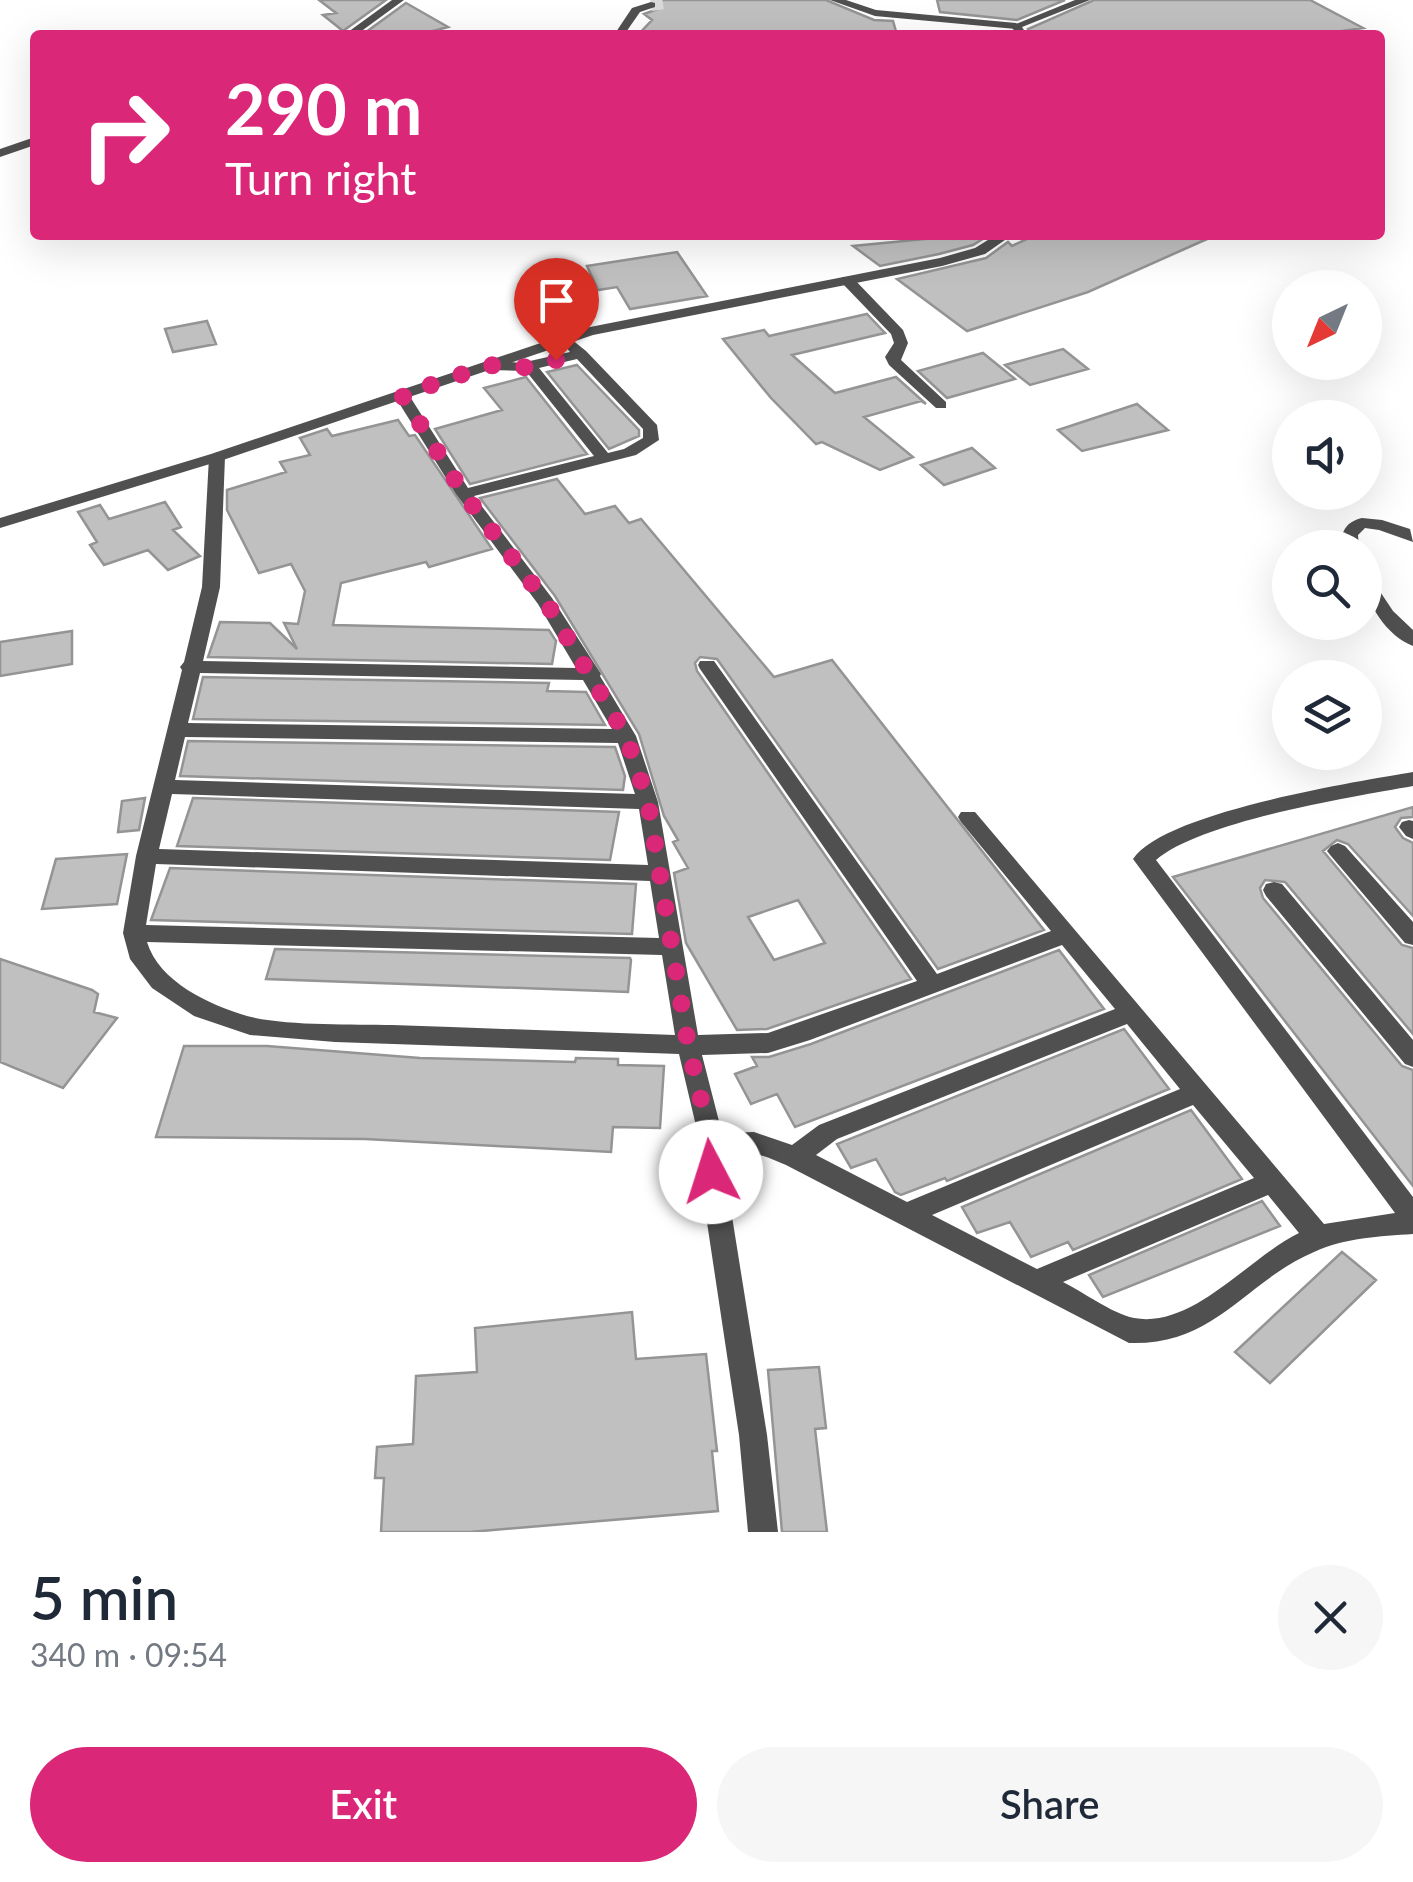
<!DOCTYPE html>
<html lang="en">
<head>
<meta charset="utf-8">
<style>
	:root { --surface:#fff; --page:#f6f6f7; --text:#1f2937; --muted:#747a83; --accent:#db2777 }
	body { margin:0; font-family:Lato,sans-serif; background:var(--page); color:var(--text); height:100vh; display:flex; flex-direction:column; font-size:38px; white-space:nowrap }
	* { box-sizing:border-box; margin:0 }
	p { font-size:32px; color:var(--muted) }
	.icon { flex:none; width:55px; height:55px; fill:none; stroke:currentColor; stroke-width:2; stroke-linecap:round; stroke-linejoin:round }
	.map { position:relative; height:1532px; overflow:hidden }
	.panel { display:flex; flex-direction:column; background:var(--surface); flex:1 }
	.panel>* { flex:none }
	.top-card { position:absolute; left:30px; top:30px; width:1355px; height:210px; border-radius:10px; box-shadow:0 10px 40px #0002; background:#db2777; color:#fff; overflow:hidden }
	.needle { width:65px; rotate:223deg }
	.buttons { position:absolute; left:1272px; top:270px; display:grid; gap:20px }
	.buttons a { display:grid; place-items:center; width:110px; height:110px; border-radius:50%; background:var(--surface); box-shadow:0 10px 40px #0002; font-size:50px }
	.pin { position:absolute; display:grid; place-items:center; width:85px; height:85px; color:#fff; margin:-102px -42px; border-radius:50% 50% 50% 0; rotate:-45deg; box-shadow:0 0 10px #0007 }
	.pin .icon { rotate:45deg }
	.me { position:absolute; width:110px; margin:-55px; rotate:355deg; stroke-linejoin:round; filter:drop-shadow(0 0 8px #0008) }
	.turn { display:flex; align-items:center; gap:35px; height:210px; padding:0 30px; font-size:45px }
	.turn .icon { width:130px; height:130px; stroke-width:2.5 }
	.turn b { display:block; font-size:70px; line-height:85px }
	.round { display:grid; place-items:center; flex:none; width:105px; height:105px; border-radius:52px; background:var(--page) }
	.head { display:flex; align-items:center; justify-content:space-between; height:170px; padding:0 30px }
	h1 { font-size:60px; font-weight:600; line-height:75px }
	.primary-button { display:flex; gap:20px; margin-top:auto; padding:20px 30px }
	.primary-button a { flex:1; height:115px; border-radius:60px; background:var(--accent); color:#fff; font-size:40px; font-weight:600; line-height:115px; text-align:center }
	.primary-button a+a { background:var(--page); color:var(--text) }
	.map>svg:first-child { display:block }
</style>
</head>
<body>
<div class="map">
<svg width="1413" height="1532" viewBox="0 0 1413 1532">
	<rect width="100%" height="100%" fill="#fff"/>
	<path fill="#c0c0c0" stroke="#949494" stroke-width="2.5" fill-rule="evenodd" d="M319,0H386L343,31L323,15L336,13Z
		M657,0H826L874,20L893,21L897,35H638L652,20L644,14L658,9Z
		M937,0H1065L1017,20L940,12Z
		M1094,0H1310L1363,28L1315,35H1031L1028,29Z
		M406,3L448,27L418,35H362Z
		M933,235H989L973,245L939,254L880,266L853,246L935,238Z
		M1035,235H1216L1088,292L967,331L897,279L986,258L1008,242L1012,246Z
		M677,252L707,296L630,309L617,287L598,290L587,266Z
		M867,314L885,333L792,355L835,393L896,377L926,404L921,401L864,417L913,457L880,470L822,442L816,444L771,398L723,339L764,330L769,336Z
		M207,321L216,344L173,352L165,329Z
		M1063,349L1088,369L1030,385L1005,365Z
		M983,353L1015,379L947,398L918,371Z
		M577,365L639,430V436L609,449L547,372Z
		M526,377L587,454L470,484L435,429L502,410L484,388Z
		M1137,404L1168,430L1082,451L1058,430Z
		M398,420L409,436L415,435L492,549L429,567L426,562L341,583L333,625L549,630L556,641L552,664L208,657L220,622L270,623L297,649L284,623L298,624L305,591L291,564L259,573L227,510V490L286,472L280,462L310,455L300,438L327,429L332,436Z
		M972,448L995,468L944,485L921,465Z
		M557,479L585,514L615,506L629,523L641,519L774,677L832,660L1044,930L938,969L717,659L700,657L695,663L697,671L911,979L767,1029L737,1030L686,943L674,873L688,868L673,842L678,840L664,816L639,734L555,596L480,498ZM798,900L825,943L774,960L748,917Z
		M165,502L181,527L173,530L200,556L168,570L148,550L104,565L90,545L97,542L78,512L100,505L109,519Z
		M72,631V664L0,676V642Z
		M203,677L549,683L547,691L586,692L605,725L193,719Z
		M188,741L615,747L625,776L623,790L180,776Z
		M145,798L139,830L118,832L122,801Z
		M193,798L619,812L610,860L177,846Z
		M1413,807V817L1401,818L1395,827L1403,838L1413,843V916L1348,844L1337,840L1323,851L1402,945L1413,948V1034L1285,882L1265,880L1260,888L1263,898L1402,1066L1413,1070V1186L1173,877Z
		M127,854L117,904L42,909L56,859Z
		M170,868L636,884L632,934L151,920Z
		M275,949L630,958L631,960L628,992L603,991L266,979Z
		M1059,950L1104,1009L795,1127L777,1094L751,1104L735,1074L757,1066L752,1057H769L811,1044Z
		M0,959L92,990L98,994L94,1012L117,1018L63,1088L0,1062Z
		M1124,1029L1169,1089L947,1181L945,1178L901,1195L895,1192L876,1159L851,1168L837,1144Z
		M184,1046H267L420,1058L575,1062L576,1058L618,1059V1065L664,1066L660,1128L613,1127L611,1152L365,1139L156,1137Z
		M1191,1110L1242,1179L1073,1250L1068,1242L1031,1257L1010,1222L977,1233L962,1207Z
		M1262,1201L1280,1226L1103,1297L1089,1275Z
		M1342,1252L1376,1280L1270,1383L1235,1352Z
		M632,1312L636,1359L706,1354L717,1451H712L718,1511L470,1532H381L384,1478H375L377,1447L413,1444L416,1376L477,1372L475,1328Z
		M819,1367L826,1428L815,1429L827,1532H782L768,1370Z"/>
	<g fill="none" stroke-linecap="round" stroke-linejoin="round">
		<path stroke="#d9d9d9" stroke-width="12" stroke-dasharray="12 6" stroke-linecap="butt" d="M651,5L665,3"/>
		<path fill="#505050" fill-rule="evenodd" d="M392,0H404L356,35H344Z
			M830,0H846L876,10L1016,23L1021,26L1016,29L875,16Z
			M651,2L655,3V7L640,12L624,35H614L632,8Z
			M35,137V145L0,157V149Z
			M842,277H852L903,330L908,343L901,360L946,402V408H936L889,365L885,357L894,343L891,334L842,283Z
			M566,335L586,351L657,425L659,440L636,455L474,496L552,598L601,674L600,676L636,736L658,802L698,1035L768,1033L917,981L700,669L698,665L700,661H714L937,974L1051,931L961,822L958,817L961,812H975L1324,1224L1395,1213L1133,859C1164,812 1355,782 1413,772V786C1351,797 1201,821 1156,860L1413,1197V1234C1380,1236 1344,1238 1314,1252C1244,1282 1215,1346 1129,1343L786,1165C765,1156 745,1147 722,1154L767,1435L778,1532H748L739,1435L697,1156L701,1147L679,1054L335,1042L250,1035L194,1016L152,988L130,959L123,933L136,856L182,670L180,667L184,662L202,587L209,457L217,452L225,457L220,587L203,661L576,668L538,604L456,494L394,395L402,390L407,392L468,488L594,456L526,371L489,370L481,365L489,360L521,363L570,352L559,339ZM577,359L643,429V438L624,449L608,453L539,368ZM200,673L583,680L612,729L188,723ZM185,737L618,743L635,794L175,780ZM172,794L639,809L648,865L159,849ZM156,864L650,881L659,938L146,925ZM147,942L662,955L675,1035C581,1032 486,1028 392,1025C351,1024 285,1026 247,1016C210,1005 159,982 147,942ZM1062,945L1115,1009L819,1125L792,1145L754,1132L722,1133L702,1055L768,1053L810,1040ZM1127,1024L1180,1089L907,1202L816,1155L837,1139ZM1193,1105L1254,1178L1037,1269L932,1215ZM1268,1195L1299,1233C1249,1257 1193,1329 1134,1318C1111,1313 1085,1293 1063,1282Z
			M1362,518L1382,520L1410,529L1413,542L1379,530L1365,528L1358,535L1359,548H1341C1341,532 1345,522 1362,518Z
			M1365,577L1371,578L1393,611L1413,630V646C1387,636 1365,603 1365,577Z
			M1409,820L1413,821V839L1406,836L1399,827L1402,822Z
			M1338,843L1345,846L1413,922V945L1405,943L1331,856L1327,851L1331,846Z
			M1274,882L1282,884L1413,1040V1067L1405,1064L1266,896L1263,890L1266,884Z"/>
		<path fill="#505050" fill-rule="evenodd" d="M1075,0H1090L1022,27L1027,35H1017L1011,26Z
			M996,235H1012L985,254L942,266L593,335L223,460L0,528V518L211,454L585,328L940,258L975,248Z"/>
	</g>
	<g fill="none" stroke-linecap="round" stroke-linejoin="round">
		<path stroke="#db2777" stroke-width="18" stroke-dasharray="0 32.4" d="M556,360L521,368L489,365L402,395L464,494L546,602L626,736L648,802L688,1044L712,1147L711,1172"/>
	</g>
</svg>
<div class="buttons">
<a><svg class="needle" viewBox="-14 -14 28 28"><path d="M0-13l5 13h-10z" fill="#e53935"/><path d="M0 13l5-13h-10z" fill="#747a83"/></svg></a>
<a><svg class="icon" aria-label="sound" viewBox="0 0 24 24"><path d="M4 9h4l5-4v14l-5-4H4zM17 9q2 3 0 6"/></svg></a>
<a><svg class="icon" aria-label="search" viewBox="0 0 24 24"><circle cx="10" cy="10" r="6"/><path d="M15 15l6 6"/></svg></a>
<a><svg class="icon" aria-label="layers" viewBox="0 0 24 24"><path d="M12 4l9 5-9 5-9-5zM3 14l9 5 9-5"/></svg></a>
</div>
<div class="pin" style="left:556px;top:360px;background:#d93025"><svg class="icon" aria-label="arrive" viewBox="0 0 24 24"><path d="M6 21V4h12l-3 4 3 4H6"/></svg></div>
<svg class="me" style="left:711px;top:1172px" viewBox="-20 -20 40 40"><circle r="19" fill="#fff"/><path d="M0-13L10 11 0 6-10 11z" fill="#db2777"/></svg>
<div class="top-card">
<div class="turn"><svg class="icon" aria-label="right" viewBox="0 0 24 24"><path d="M7 20v-9h11M14 6l5 5-5 5"/></svg><div><b>290 m</b>Turn right</div></div>
</div>
</div>
<section class="panel">
<div class="head"><div><h1>5 min</h1><p>340 m · 09:54</p></div><a class="round"><svg class="icon" aria-label="close" viewBox="0 0 24 24"><path d="M6 6l12 12M18 6L6 18"/></svg></a></div>
<div class="primary-button"><a>Exit</a><a>Share</a></div>
</section>
</body>
</html>
